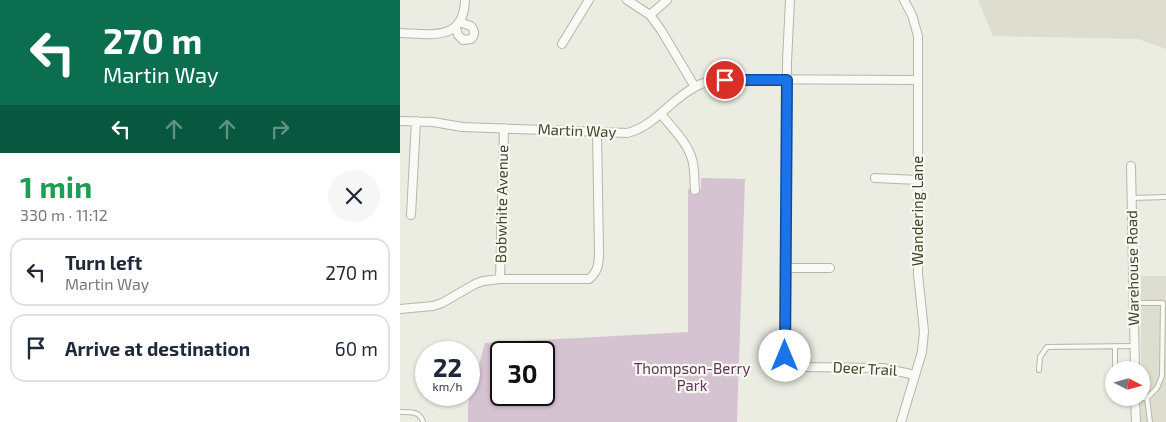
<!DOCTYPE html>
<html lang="en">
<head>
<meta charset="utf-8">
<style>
	:root { --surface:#fff; --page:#f6f6f7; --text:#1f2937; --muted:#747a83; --line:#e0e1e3 }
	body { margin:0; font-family:"Exo 2",sans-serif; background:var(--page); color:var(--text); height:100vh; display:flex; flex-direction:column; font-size:19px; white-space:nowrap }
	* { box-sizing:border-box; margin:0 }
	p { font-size:16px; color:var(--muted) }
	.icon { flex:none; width:28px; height:28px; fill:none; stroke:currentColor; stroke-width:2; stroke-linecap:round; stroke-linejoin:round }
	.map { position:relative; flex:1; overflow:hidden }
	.sheet { display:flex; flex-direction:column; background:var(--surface); width:400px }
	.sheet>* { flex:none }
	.guide { background:#0b6e4f; color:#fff; overflow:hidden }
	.needle { width:32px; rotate:96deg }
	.buttons { position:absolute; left:705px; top:361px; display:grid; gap:10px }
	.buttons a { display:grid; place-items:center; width:45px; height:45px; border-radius:50%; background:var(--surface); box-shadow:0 1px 4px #0004; font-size:25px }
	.speed { position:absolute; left:15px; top:341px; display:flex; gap:10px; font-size:25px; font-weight:700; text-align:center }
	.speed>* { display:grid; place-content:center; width:65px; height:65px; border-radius:50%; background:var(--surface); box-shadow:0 1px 4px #0004; line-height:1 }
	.speed small { font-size:12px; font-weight:400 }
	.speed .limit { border:2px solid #111; border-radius:8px; background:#fff; color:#111 }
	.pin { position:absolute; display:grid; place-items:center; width:42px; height:42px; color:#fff; margin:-21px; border:2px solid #fff; border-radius:50%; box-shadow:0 1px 5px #0007 }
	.me { position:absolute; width:55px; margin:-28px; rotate:0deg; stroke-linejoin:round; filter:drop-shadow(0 0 4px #0008) }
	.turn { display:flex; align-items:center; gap:18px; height:105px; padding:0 20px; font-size:22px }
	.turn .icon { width:65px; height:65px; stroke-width:2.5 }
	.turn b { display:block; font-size:35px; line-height:42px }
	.lanes { display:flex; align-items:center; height:48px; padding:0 20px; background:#0003; justify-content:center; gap:25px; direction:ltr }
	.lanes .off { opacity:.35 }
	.round { display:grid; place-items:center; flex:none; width:52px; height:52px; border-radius:26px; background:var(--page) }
	.headline { display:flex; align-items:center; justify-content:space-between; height:85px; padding:0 20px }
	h1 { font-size:30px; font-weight:700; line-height:38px; color:#1e9e55 }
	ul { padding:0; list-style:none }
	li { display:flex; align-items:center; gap:15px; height:68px; margin:0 10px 8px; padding:0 10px; border:2px solid var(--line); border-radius:15px }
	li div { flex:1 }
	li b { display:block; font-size:19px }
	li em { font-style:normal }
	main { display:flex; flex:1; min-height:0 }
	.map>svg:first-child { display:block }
</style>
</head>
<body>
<main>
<section class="sheet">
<div class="guide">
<div class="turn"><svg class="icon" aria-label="left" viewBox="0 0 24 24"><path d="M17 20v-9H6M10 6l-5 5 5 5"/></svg><div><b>270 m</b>Martin Way</div></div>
<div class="lanes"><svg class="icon" aria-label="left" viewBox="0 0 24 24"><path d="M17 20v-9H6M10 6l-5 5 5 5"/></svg><svg class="icon off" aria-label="ahead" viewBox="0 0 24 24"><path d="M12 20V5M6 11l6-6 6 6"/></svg><svg class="icon off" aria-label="ahead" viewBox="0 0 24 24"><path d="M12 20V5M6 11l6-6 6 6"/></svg><svg class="icon off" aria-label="right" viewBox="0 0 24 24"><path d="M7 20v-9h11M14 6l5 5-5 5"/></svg></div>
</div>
<div class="headline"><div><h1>1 min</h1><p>330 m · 11:12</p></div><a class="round"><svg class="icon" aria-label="close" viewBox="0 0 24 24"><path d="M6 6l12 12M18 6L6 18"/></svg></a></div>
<ul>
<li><svg class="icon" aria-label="left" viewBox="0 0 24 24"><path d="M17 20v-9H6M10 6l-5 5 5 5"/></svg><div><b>Turn left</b><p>Martin Way</p></div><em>270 m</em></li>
<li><svg class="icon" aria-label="arrive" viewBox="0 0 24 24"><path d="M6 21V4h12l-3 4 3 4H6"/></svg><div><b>Arrive at destination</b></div><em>60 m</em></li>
</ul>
</section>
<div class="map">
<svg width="766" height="422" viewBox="0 0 766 422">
	<rect width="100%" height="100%" fill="#ebece2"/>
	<path fill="#ddded0" d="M578,0H766V49L738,39L593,36Z
		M741,276H766V422H741Z"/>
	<path fill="#d6c3d2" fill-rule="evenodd" d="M301,178L345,179L337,422H68V404L85,343L288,332V189H301ZM101,352H144V395H101Z"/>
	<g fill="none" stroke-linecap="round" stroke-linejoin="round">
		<g stroke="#b5b7a7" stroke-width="6">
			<path id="service" d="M732,198L766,197
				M734,303H763L762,376L757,388L747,398L736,399
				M715,346V370
				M639,370L640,357L647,347L734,346
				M747,398L750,422
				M0,412C10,412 20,411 23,422"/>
		</g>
		<g stroke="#b5b7a7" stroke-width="10">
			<path id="minor" d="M227,0L250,15L261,30L295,87
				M390,0L387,62L386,360C389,366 394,366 401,367L483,368L515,375
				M250,15L267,0
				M56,28L58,35L63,40L71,39C75,35 75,31 71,26L59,22
				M0,33C30,34 64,42 65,0
				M162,44L189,0
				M261,114C272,128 287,142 292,159C295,168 294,180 295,190
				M0,121L33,122L62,127L227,133C255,126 270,100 295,87C304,81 315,81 325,79L518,80
				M731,166L735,370
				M475,178L518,180
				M11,215L16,121
				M386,268H430
				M100,279L104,128
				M0,309L33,306L42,303L75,284L83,281L100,279H189C199,271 199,262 199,250L197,133
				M735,398L736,422
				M501,422L522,352L524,331L518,274V36L512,15L504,0"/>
		</g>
		<use href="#service" stroke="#f9f9f6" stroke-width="4"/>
		<use href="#minor" stroke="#f9f9f6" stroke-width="8"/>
	</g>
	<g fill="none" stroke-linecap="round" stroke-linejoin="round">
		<g stroke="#114b97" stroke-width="12">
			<path id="route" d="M325,80H387L385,356"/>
		</g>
		<use href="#route" stroke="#1a73e8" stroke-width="9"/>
	</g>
	<g text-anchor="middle" stroke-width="4.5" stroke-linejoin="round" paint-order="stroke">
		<g font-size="15" fill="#434529" stroke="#f8f9f2">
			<text transform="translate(177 131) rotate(2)" y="5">Martin Way</text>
			<text transform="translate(102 204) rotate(-89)" y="5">Bobwhite Avenue</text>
			<text transform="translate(518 211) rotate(-90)" y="5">Wandering Lane</text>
			<text transform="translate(733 268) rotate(-91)" y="5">Warehouse Road</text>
			<text transform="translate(465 369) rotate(3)" y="5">Deer Trail</text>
		</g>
		<g font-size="15" fill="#623557" stroke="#f8f9f2">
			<text x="292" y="374">Thompson-Berry<tspan x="292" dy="17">Park</tspan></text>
		</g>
	</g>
</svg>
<div class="buttons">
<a><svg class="needle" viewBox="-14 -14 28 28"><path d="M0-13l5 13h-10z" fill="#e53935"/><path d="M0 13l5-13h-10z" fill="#747a83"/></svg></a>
</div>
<div class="speed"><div>22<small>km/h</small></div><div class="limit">30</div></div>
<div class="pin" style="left:325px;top:80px;background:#d93025"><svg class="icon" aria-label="arrive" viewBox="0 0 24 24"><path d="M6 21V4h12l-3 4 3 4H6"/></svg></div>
<svg class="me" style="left:385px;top:356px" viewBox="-20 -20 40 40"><circle r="19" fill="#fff"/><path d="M0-13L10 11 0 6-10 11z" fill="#1a73e8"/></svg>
</div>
</main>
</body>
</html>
